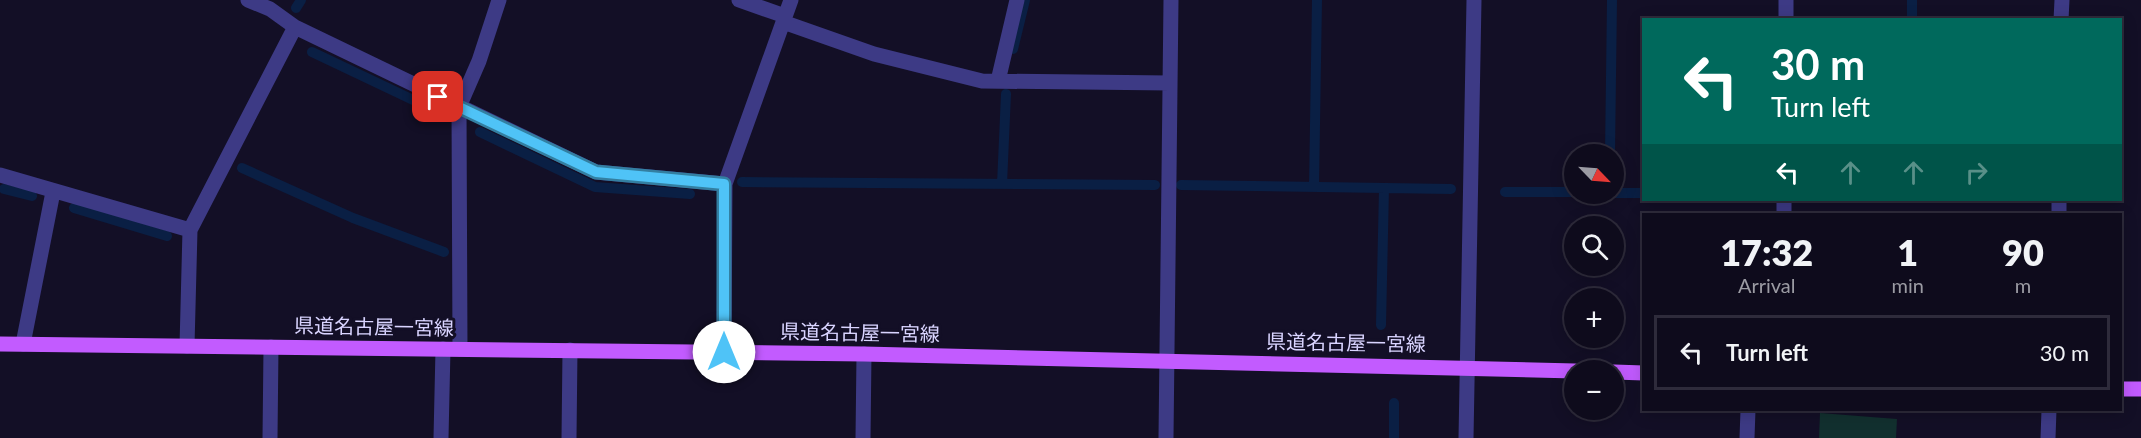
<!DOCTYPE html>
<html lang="en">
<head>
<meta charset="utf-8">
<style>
	:root { --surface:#0e0b1c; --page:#171425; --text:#f1f3f6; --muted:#9b9ba3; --line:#2e2b3b }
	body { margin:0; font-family:Lato,"Noto Sans JP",sans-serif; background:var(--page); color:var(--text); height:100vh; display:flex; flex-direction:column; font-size:22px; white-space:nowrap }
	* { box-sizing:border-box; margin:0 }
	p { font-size:20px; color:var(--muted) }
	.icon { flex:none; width:33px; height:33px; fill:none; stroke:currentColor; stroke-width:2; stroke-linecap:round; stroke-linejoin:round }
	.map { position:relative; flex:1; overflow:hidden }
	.panel { position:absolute; left:1642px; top:213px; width:480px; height:198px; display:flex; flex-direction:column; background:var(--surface); border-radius:0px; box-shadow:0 3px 15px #0003,0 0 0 2px var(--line) }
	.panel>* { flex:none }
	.banner { position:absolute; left:1642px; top:18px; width:480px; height:183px; border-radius:0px; box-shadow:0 3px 15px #0003,0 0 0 2px var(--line); background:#00695c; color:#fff; overflow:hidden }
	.needle { width:39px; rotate:115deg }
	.fabs { position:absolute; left:1564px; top:144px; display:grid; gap:12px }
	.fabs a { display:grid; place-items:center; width:60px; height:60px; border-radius:50%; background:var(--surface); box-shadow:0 3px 15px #0003,0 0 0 2px var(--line); font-size:30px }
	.pin { position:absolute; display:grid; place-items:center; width:51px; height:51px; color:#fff; margin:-26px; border-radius:12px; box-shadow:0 3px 9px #0006 }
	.me { position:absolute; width:66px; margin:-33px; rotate:0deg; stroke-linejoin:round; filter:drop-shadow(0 0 4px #0008) }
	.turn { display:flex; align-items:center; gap:21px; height:126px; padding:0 30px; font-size:27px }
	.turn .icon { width:78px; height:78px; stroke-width:2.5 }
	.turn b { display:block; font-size:42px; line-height:51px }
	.lanes { display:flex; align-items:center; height:57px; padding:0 30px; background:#0003; justify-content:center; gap:30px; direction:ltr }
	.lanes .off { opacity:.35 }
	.eta { display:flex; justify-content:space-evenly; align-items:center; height:102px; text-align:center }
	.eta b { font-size:36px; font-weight:800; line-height:42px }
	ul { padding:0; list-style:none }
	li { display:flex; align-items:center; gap:18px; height:75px; margin:0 12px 9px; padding:0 18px; border:3px solid var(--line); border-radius:0px }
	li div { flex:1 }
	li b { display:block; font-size:22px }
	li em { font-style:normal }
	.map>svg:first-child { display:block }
</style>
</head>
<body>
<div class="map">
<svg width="2141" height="438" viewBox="0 0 2141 438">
	<rect width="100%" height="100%" fill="#130f26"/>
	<path fill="#12302f" d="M1820,413L1897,419L1896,438H1819Z"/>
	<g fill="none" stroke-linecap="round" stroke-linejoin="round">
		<path stroke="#0a1f44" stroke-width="10" d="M296,8L301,0
			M1912,20V0
			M1013,49L1025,0
			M312,52L430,108
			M480,132L595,187L690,194
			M1610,154L1612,0
			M242,168L353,218L444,252
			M742,182L1155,185
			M1002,184L1006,94
			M1181,185L1451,189
			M1314,187L1317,0
			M4,189L32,196
			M1505,192H1575
			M1614,193H1644
			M74,208L167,236
			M1381,325L1384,188
			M1394,438V403"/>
		<path stroke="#3d3a85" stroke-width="15" d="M248,0L270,9L295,27L596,172L725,184
			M739,0L785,16
			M1786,20V0
			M2061,20L2062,0
			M783,22L874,54L982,81L1170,83
			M998,81L1017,0
			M0,175L190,230
			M1784,214V200
			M2059,214V200
			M23,344L53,192
			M187,346L190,230L295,27
			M460,349L459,107L479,61L499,0
			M724,352L725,184L791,0
			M270,438L271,347
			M441,438L443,349
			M569,438L570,350
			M863,438L864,354
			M1166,438L1171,0
			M1466,438L1474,0
			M1747,438L1748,410
			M2048,438L2049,410"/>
		<path stroke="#c25bff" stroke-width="15" d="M0,344L864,354L1575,371
			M1614,372L1644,373
			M2121,389H2141"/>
	</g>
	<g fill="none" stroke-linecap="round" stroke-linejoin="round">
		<g stroke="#337fa1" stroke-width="15">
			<path id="route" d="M438,97L596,172L724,184V352"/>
		</g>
		<use href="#route" stroke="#4fc3f7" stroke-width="10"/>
	</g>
	<g text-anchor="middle" stroke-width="6" stroke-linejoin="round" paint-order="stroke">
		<g font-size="20" fill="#d9d4ff" stroke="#130f26">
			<text transform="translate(374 327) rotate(1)" y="7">県道名古屋一宮線</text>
			<text transform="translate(860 333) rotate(1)" y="7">県道名古屋一宮線</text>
			<text transform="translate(1346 343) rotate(1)" y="7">県道名古屋一宮線</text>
		</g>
	</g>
</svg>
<div class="fabs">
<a><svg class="needle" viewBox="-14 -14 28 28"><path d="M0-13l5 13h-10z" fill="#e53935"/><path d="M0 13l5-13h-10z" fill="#9b9ba3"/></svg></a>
<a><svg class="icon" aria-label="search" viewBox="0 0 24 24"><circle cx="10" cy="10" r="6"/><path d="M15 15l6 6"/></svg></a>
<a>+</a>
<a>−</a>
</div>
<div class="pin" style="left:438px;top:97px;background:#d93025"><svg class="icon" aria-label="arrive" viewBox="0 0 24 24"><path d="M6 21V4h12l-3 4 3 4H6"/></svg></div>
<svg class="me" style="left:724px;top:352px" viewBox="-20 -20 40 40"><circle r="19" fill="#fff"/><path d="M0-13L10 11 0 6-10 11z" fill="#4fc3f7"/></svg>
<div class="banner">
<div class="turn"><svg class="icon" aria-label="left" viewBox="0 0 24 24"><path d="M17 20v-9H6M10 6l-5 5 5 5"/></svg><div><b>30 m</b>Turn left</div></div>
<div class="lanes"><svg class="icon" aria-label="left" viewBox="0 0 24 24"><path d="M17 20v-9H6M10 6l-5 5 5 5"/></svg><svg class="icon off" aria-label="ahead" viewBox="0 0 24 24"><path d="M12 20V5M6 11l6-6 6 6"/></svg><svg class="icon off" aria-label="ahead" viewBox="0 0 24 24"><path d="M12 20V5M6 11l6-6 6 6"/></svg><svg class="icon off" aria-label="right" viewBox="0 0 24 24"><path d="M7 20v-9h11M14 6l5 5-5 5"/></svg></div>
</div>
<section class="panel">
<div class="eta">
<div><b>17:32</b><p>Arrival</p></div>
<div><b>1</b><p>min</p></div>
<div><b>90</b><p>m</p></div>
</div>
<ul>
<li><svg class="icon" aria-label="left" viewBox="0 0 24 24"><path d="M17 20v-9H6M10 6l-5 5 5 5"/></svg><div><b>Turn left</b></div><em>30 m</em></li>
</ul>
</section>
</div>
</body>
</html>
